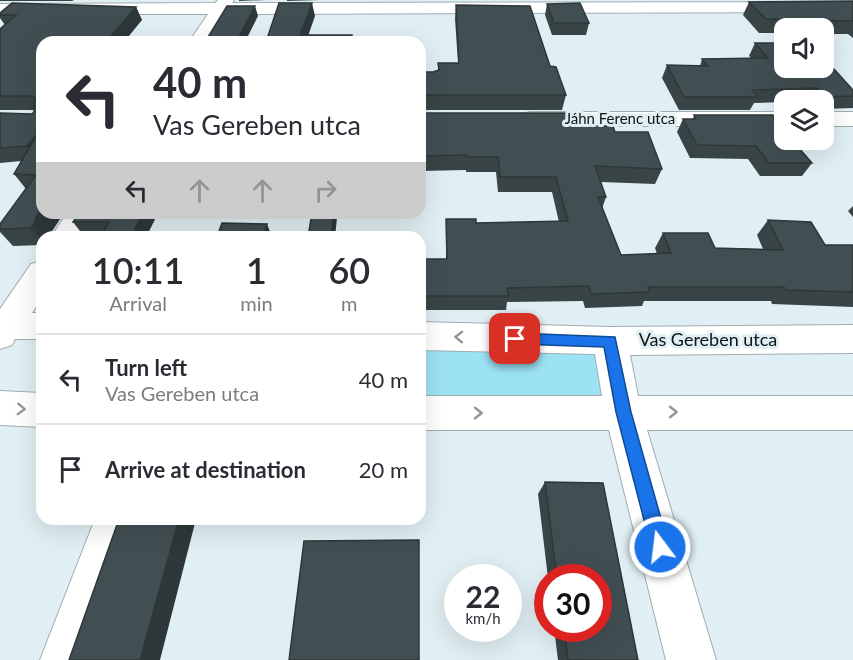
<!DOCTYPE html>
<html lang="en">
<head>
<meta charset="utf-8">
<style>
	:root { --surface:#fff; --page:#f2f2f3; --text:#2b2b33; --muted:#7c7c81; --line:#e1e1e2 }
	body { margin:0; font-family:Lato,sans-serif; background:var(--page); color:var(--text); height:100vh; display:flex; flex-direction:column; font-size:22px; white-space:nowrap }
	* { box-sizing:border-box; margin:0 }
	p { font-size:20px; color:var(--muted) }
	.icon { flex:none; width:33px; height:33px; fill:none; stroke:currentColor; stroke-width:2; stroke-linecap:round; stroke-linejoin:round }
	.map { position:relative; flex:1; overflow:hidden }
	.panel { position:absolute; left:36px; top:231px; width:390px; height:294px; display:flex; flex-direction:column; background:var(--surface); border-radius:18px; box-shadow:0 6px 24px #0002 }
	.panel>* { flex:none }
	.top-card { position:absolute; left:36px; top:36px; width:390px; height:183px; border-radius:18px; box-shadow:0 6px 24px #0002; background:#fff; color:var(--text); overflow:hidden }
	.fabs { position:absolute; left:774px; top:18px; display:grid; gap:12px }
	.fabs a { display:grid; place-items:center; width:60px; height:60px; border-radius:12px; background:var(--surface); box-shadow:0 6px 24px #0002; font-size:30px }
	.speed { position:absolute; left:444px; top:564px; display:flex; gap:12px; font-size:30px; font-weight:700; text-align:center }
	.speed>* { display:grid; place-content:center; width:78px; height:78px; border-radius:50%; background:var(--surface); box-shadow:0 6px 24px #0002; line-height:1 }
	.speed small { font-size:15px; font-weight:400 }
	.speed .limit { border:9px solid #d22; background:#fff; color:#111 }
	.pin { position:absolute; display:grid; place-items:center; width:51px; height:51px; color:#fff; margin:-26px; border-radius:12px; box-shadow:0 3px 9px #0006 }
	.me { position:absolute; width:66px; margin:-33px; rotate:345deg; stroke-linejoin:round; filter:drop-shadow(0 0 4px #0008) }
	.turn { display:flex; align-items:center; gap:21px; height:126px; padding:0 18px; font-size:27px }
	.turn .icon { width:78px; height:78px; stroke-width:2.5 }
	.turn b { display:block; font-size:42px; line-height:51px }
	.lanes { display:flex; align-items:center; height:57px; padding:0 18px; background:#0003; justify-content:center; gap:30px; direction:ltr }
	.lanes .off { opacity:.35 }
	.eta { display:flex; justify-content:space-evenly; align-items:center; height:102px; text-align:center }
	.eta b { font-size:36px; font-weight:600; line-height:42px }
	ul { padding:0; list-style:none }
	li { display:flex; align-items:center; gap:18px; height:90px; padding:0 18px; border-top:2px solid var(--line) }
	li div { flex:1 }
	li b { display:block; font-size:22px }
	li em { font-style:normal }
	.map>svg:first-child { display:block }
</style>
</head>
<body>
<div class="map">
<svg width="853" height="660" viewBox="0 0 853 660">
	<rect width="100%" height="100%" fill="#e0eff3"/>
	<path fill="#9ce2f5" d="M420,342L593,345L606,405H420Z"/>
	<g fill="none" stroke-linecap="round" stroke-linejoin="round">
		<g stroke="#9fadb1" stroke-width="2">
			<path id="minor" d="M218,0H234L232,3L853,2V12L226,14L207,42H189L208,14H0V4L215,3Z
				M530,112H784V126H530L522,124L519,119L522,114Z
				M824,112H853V126H824Z
				M67,213H95L79,237H51Z
				M42,261V297L32,313H42V339H15L12,345L0,349V309L31,264Z
				M420,322L610,327L853,325V353L630,355L638,396H853V430H647L716,660H666L609,430H420V396H602L595,354L420,350Z
				M0,391L42,393V427L0,425Z
				M95,519H137L90,660H40Z"/>
		</g>
		<use href="#minor" fill="#fff" fill-rule="evenodd"/>
	</g>
	<path fill="#394447" d="M0,0H74L72,1H0Z
		M239,0H266L239,1Z
		M287,0H320L287,1Z
		M853,1V38L848,34H824V28H784V33H759L743,15L749,2Z
		M547,4L589,23L586,35H552L545,15Z
		M456,5L550,66L566,95L562,110H420V72H433L438,70V63H458L455,19Z
		M136,7L142,20L42,42L49,236L42,237V245L13,246L0,232V224L26,189L14,174L21,161L0,163V113L32,114L34,112V110H0V29L5,25L0,18V13Z
		M755,43L853,90V108L824,109V100H784V102L754,103L750,110H679L662,78L667,65L700,66L702,59L751,58L749,56Z
		M420,113L576,125L615,132L662,169L655,184L601,182L606,197L602,209L621,255L657,254L655,248L663,233L715,248L763,249L757,235L768,220L825,245H853V307L772,304L771,301H644L642,306L585,308L583,301L507,302L506,310H422V259H446V219L476,223L559,222L552,192H498L496,172H466V170L420,171Z
		M694,115L812,163L802,176H760L748,159L690,158L677,132L683,119H693Z
		M853,206V217L848,211Z
		M79,213H158L146,237L83,235L73,222Z
		M545,482L603,483L638,660H558L554,628H598V578H548L538,494Z"/>
	<path fill="#2e3739" d="M312,3L315,16L306,42L300,35Z
		M255,6L258,16L245,42H236Z
		M136,7L142,20L124,42H106Z
		M42,128V155L38,160L27,146Z
		M42,208V213H64L49,236L50,237H42V240L31,228L35,219Z
		M143,213H158L146,237H131Z
		M334,213H336L337,218L335,237H331Z
		M267,224L272,237H263Z
		M179,519H196L160,660H140Z"/>
	<path fill="#424f52" stroke="#2e3739" stroke-width="1.5" d="M853,1V21L766,19L749,2Z
		M12,3L136,7L106,42H42V128L27,146L0,148V113L32,114L34,112L35,98L32,96H0V29L16,15H0V13Z
		M279,3H312L300,35H352L351,42H266Z
		M580,3L589,23H554L547,4Z
		M456,5L530,6L550,66L556,67L566,95H420V72H433L439,70L438,63H459Z
		M227,6H255L236,42H205Z
		M755,43H784V68H824V58L853,90V96L825,97L817,88L752,90L758,97H684L667,65L708,66L702,59L768,58Z
		M420,113H572L576,125L613,126L615,132H648L662,169L595,166L606,197H598L621,255L671,253L663,233H708L715,248L783,250L768,220L811,222L825,245H853V292L785,290L784,287H648L650,292L591,294L589,286L507,288L509,296H422V259H447L446,219H476V223L568,221L556,177H500L498,157H467V155L420,156Z
		M694,115H773L784,130V140H792L812,163H769L756,146L697,145L683,119H696Z
		M42,137V208L35,219V222L31,228L0,229V224L36,175L14,174L35,138Z
		M79,213H143L131,237H101L109,222H73Z
		M312,213H334L331,237H308Z
		M222,223L267,224L263,237H217Z
		M545,482L603,483L638,660H568L564,628H598V578H557Z
		M119,519H179L140,660H69Z
		M419,540V660H289L304,541Z"/>
	<defs><path id="oneway-chevron" d="M-2-3.5L2.5 0L-2 3.5" fill="none" stroke-width="1.6" stroke-linecap="round" stroke-linejoin="round" transform="scale(1.5)"/></defs>
	<g stroke="#939596">
		<use href="#oneway-chevron" transform="translate(459 337) rotate(-179)"/>
		<use href="#oneway-chevron" transform="translate(21 409) rotate(2)"/>
		<use href="#oneway-chevron" transform="translate(673 412)"/>
		<use href="#oneway-chevron" transform="translate(478 413)"/>
	</g>
	<path fill="#1a73e8" stroke="#114b97" stroke-width="1.5" d="M515,333L615,337L631,412L669,547L667,554L660,556L654,554L651,547L616,412L604,347L515,344L510,343L508,339L510,335Z"/>
	<g text-anchor="middle" stroke-width="6" stroke-linejoin="round" paint-order="stroke">
		<g font-size="15" fill="#0f1415" stroke="#e0eff3">
			<text x="620" y="124">Jáhn Ferenc utca</text>
		</g>
		<g font-size="18" fill="#0f1415" stroke="#e0eff3">
			<text x="708" y="346">Vas Gereben utca</text>
		</g>
	</g>
</svg>
<div class="fabs">
<a><svg class="icon" aria-label="sound" viewBox="0 0 24 24"><path d="M4 9h4l5-4v14l-5-4H4zM17 9q2 3 0 6"/></svg></a>
<a><svg class="icon" aria-label="layers" viewBox="0 0 24 24"><path d="M12 4l9 5-9 5-9-5zM3 14l9 5 9-5"/></svg></a>
</div>
<div class="speed"><div>22<small>km/h</small></div><div class="limit">30</div></div>
<div class="pin" style="left:515px;top:339px;background:#d93025"><svg class="icon" aria-label="arrive" viewBox="0 0 24 24"><path d="M6 21V4h12l-3 4 3 4H6"/></svg></div>
<svg class="me" style="left:660px;top:547px" viewBox="-20 -20 40 40"><circle r="17" fill="#1a73e8" stroke="#fff" stroke-width="3"/><path d="M0-11L8 9 0 5-8 9z" fill="#fff"/></svg>
<div class="top-card">
<div class="turn"><svg class="icon" aria-label="left" viewBox="0 0 24 24"><path d="M17 20v-9H6M10 6l-5 5 5 5"/></svg><div><b>40 m</b>Vas Gereben utca</div></div>
<div class="lanes"><svg class="icon" aria-label="left" viewBox="0 0 24 24"><path d="M17 20v-9H6M10 6l-5 5 5 5"/></svg><svg class="icon off" aria-label="ahead" viewBox="0 0 24 24"><path d="M12 20V5M6 11l6-6 6 6"/></svg><svg class="icon off" aria-label="ahead" viewBox="0 0 24 24"><path d="M12 20V5M6 11l6-6 6 6"/></svg><svg class="icon off" aria-label="right" viewBox="0 0 24 24"><path d="M7 20v-9h11M14 6l5 5-5 5"/></svg></div>
</div>
<section class="panel">
<div class="eta">
<div><b>10:11</b><p>Arrival</p></div>
<div><b>1</b><p>min</p></div>
<div><b>60</b><p>m</p></div>
</div>
<ul>
<li><svg class="icon" aria-label="left" viewBox="0 0 24 24"><path d="M17 20v-9H6M10 6l-5 5 5 5"/></svg><div><b>Turn left</b><p>Vas Gereben utca</p></div><em>40 m</em></li>
<li><svg class="icon" aria-label="arrive" viewBox="0 0 24 24"><path d="M6 21V4h12l-3 4 3 4H6"/></svg><div><b>Arrive at destination</b></div><em>20 m</em></li>
</ul>
</section>
</div>
</body>
</html>
